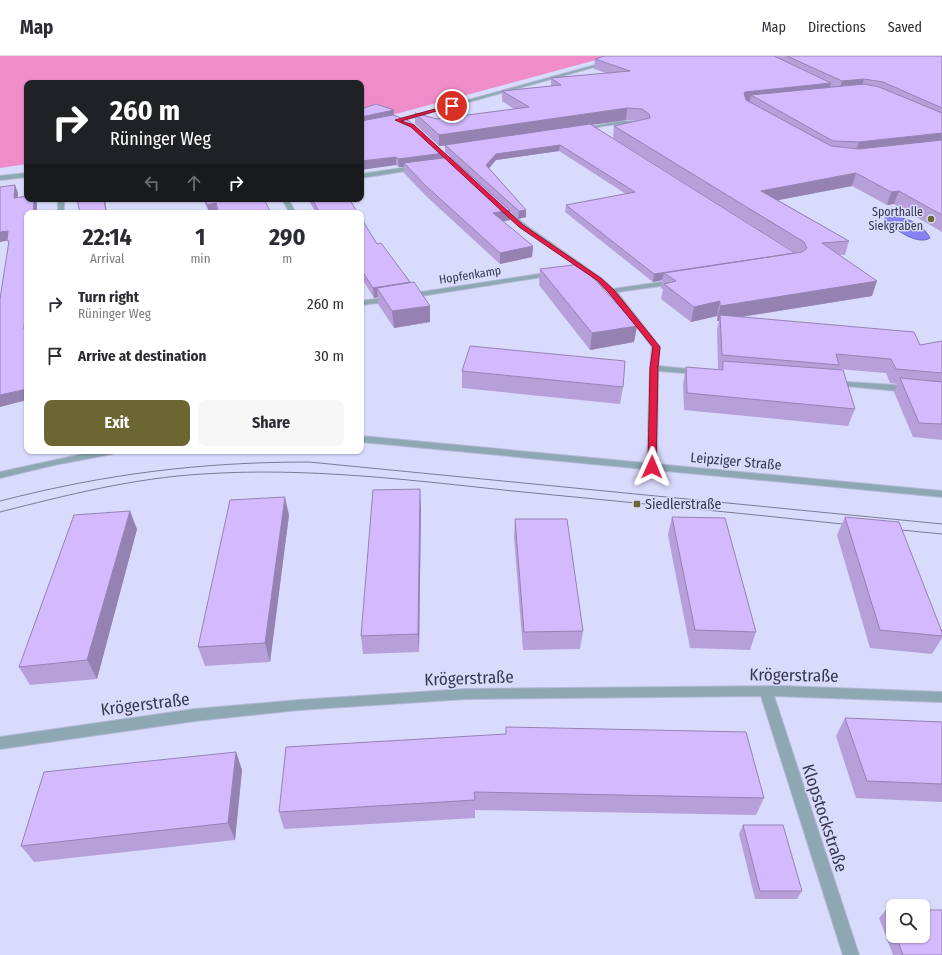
<!DOCTYPE html>
<html lang="en">
<head>
<meta charset="utf-8">
<style>
	:root { --surface:#fff; --page:#f7f7f7; --text:#2b2b33; --muted:#7c7c81; --line:#e1e1e2; --accent:#6c6632 }
	body { margin:0; font-family:"Fira Sans Condensed",sans-serif; background:var(--page); color:var(--text); height:100vh; display:flex; flex-direction:column; font-size:15px; white-space:nowrap }
	* { box-sizing:border-box; margin:0 }
	p { font-size:13px; color:var(--muted) }
	.icon { flex:none; width:22px; height:22px; fill:none; stroke:currentColor; stroke-width:2; stroke-linecap:round; stroke-linejoin:round }
	.map { position:relative; flex:1; overflow:hidden }
	.panel { position:absolute; left:24px; top:154px; width:340px; height:244px; display:flex; flex-direction:column; background:var(--surface); border-radius:8px; box-shadow:0 1px 3px #0004 }
	.panel>* { flex:none }
	.guide { position:absolute; left:24px; top:24px; width:340px; height:122px; border-radius:8px; box-shadow:0 1px 3px #0004; background:#202124; color:#fff; overflow:hidden }
	.controls { position:absolute; left:886px; top:843px; display:grid; gap:8px }
	.controls a { display:grid; place-items:center; width:44px; height:44px; border-radius:8px; background:var(--surface); box-shadow:0 1px 3px #0004; font-size:20px }
	.pin { position:absolute; display:grid; place-items:center; width:34px; height:34px; color:#fff; margin:-17px; border:2px solid #fff; border-radius:50%; box-shadow:0 1px 4px #0007 }
	.me { position:absolute; width:44px; margin:-22px; rotate:1deg; stroke-linejoin:round; filter:drop-shadow(0 0 3px #0008) }
	.turn { display:flex; align-items:center; gap:14px; height:84px; padding:0 20px; font-size:18px }
	.turn .icon { width:52px; height:52px; stroke-width:2.5 }
	.turn b { display:block; font-size:28px; line-height:34px }
	.lanes { display:flex; align-items:center; height:38px; padding:0 20px; background:#0003; justify-content:center; gap:20px; direction:ltr }
	.lanes .off { opacity:.35 }
	.eta { display:flex; justify-content:space-evenly; align-items:center; height:68px; text-align:center }
	.eta b { font-size:24px; font-weight:700; line-height:28px }
	.button { display:flex; gap:8px; margin-top:auto; padding:8px 20px }
	.button a { flex:1; height:46px; border-radius:8px; background:var(--accent); color:#fff; font-size:16px; font-weight:700; line-height:46px; text-align:center }
	.button a+a { background:var(--page); color:var(--text) }
	ul { padding:0; list-style:none }
	li { display:flex; align-items:center; gap:12px; height:52px; padding:0 20px }
	li div { flex:1 }
	li b { display:block; font-size:15px }
	li em { font-style:normal }
	header { display:flex; align-items:center; gap:24px; box-sizing:border-box; height:56px; padding:0 20px; background:var(--surface); border-bottom:1px solid var(--line) }
	header strong { font-size:19px }
	nav { display:flex; gap:22px; margin-inline-start:auto; font-size:14px }
	.map>svg:first-child { display:block }
</style>
</head>
<body>
<header>
<strong>Map</strong>
<nav><a>Map</a><a>Directions</a><a>Saved</a></nav>
</header>
<div class="map">
<svg width="942" height="899" viewBox="0 0 942 899">
	<rect width="100%" height="100%" fill="#d9dbfc"/>
	<path fill="#f18ccb" d="M0,0H611L392,59L361,51V27H27V108L0,112Z"/>
	<path fill="#8681f4" stroke="#6e6bc2" d="M886,161C903,160 922,166 930,182C917,190 895,173 884,164Z"/>
	<g fill="none" stroke-linecap="round" stroke-linejoin="round">
		<g stroke="#b5b7d6" stroke-width="2">
			<path id="minor" d="M622,65L638,66L645,70L643,71C622,64 602,71 581,74L579,73Z
				M416,110L418,111V113L361,122V118Z
				M58,143H64V157H58Z
				M282,143H288L296,157H290Z
				M498,150H502L527,170L601,222L613,233L675,224L678,226L675,228L617,236L660,291L658,310L698,314L702,316L698,318L658,315L657,411L655,413H649L647,411L650,312L652,291C635,269 619,243 597,225C566,199 529,179 498,152Z
				M553,216L555,217V219L408,242L404,240L408,238Z
				M391,241H394V245L361,249V245Z
				M832,325L909,330L913,333L909,336L835,329L831,327Z
				M781,630L942,636V646L774,640L859,899H843L761,640L466,643L299,654L195,665L0,693V681L195,653L299,644L466,633Z"/>
		</g>
		<g stroke="#b5b7d6" stroke-width="2">
			<path id="tertiary" d="M628,0H634L393,67L389,66Z
				M27,117V121L0,124V120Z
				M361,380L942,435V441L361,386Z
				M97,395H117L112,398L54,409L0,422V416Z"/>
		</g>
		<use href="#minor" fill="#8da8b3" fill-rule="evenodd"/>
		<use href="#tertiary" fill="#8da8b3" fill-rule="evenodd"/>
		<path stroke="#797b95" stroke-width="1" d="M0,445C105,418 200,406 309,406L942,468
			M0,456C67,439 134,422 203,418C307,411 410,424 513,435C626,446 739,457 852,469
			M891,473L942,478"/>
	</g>
	<path fill="#b79fda" fill-rule="evenodd" d="M605,0H942V176L894,148L887,149L852,130L778,144L849,185L845,199H840L872,240L741,261L920,289L942,285V384L913,381L894,336L897,328L890,327L886,317L838,313L837,314L855,353L848,370L684,354L683,328L686,311L721,314L718,313L717,273L719,265H717V260L691,266L661,243L663,233L661,232L662,224L653,226L565,156L566,149L626,138L559,95L496,104L489,112L526,154V161L518,163L510,155V164L503,166L533,190L532,201L500,208L426,140L404,117V111H399L396,109L364,52L394,54V60L444,97L445,102L457,107L445,96V90H439L415,68V57L437,63L514,53L502,45V35L551,30V22L606,17L594,13L595,3ZM626,64L640,65L614,70L613,82L796,197H795L591,69Z
		M203,143H264L271,157H218L217,155L209,156Z
		M308,143H349L358,157H316Z
		M361,162L377,188L430,250V266L394,272L378,248V241L374,242L361,221Z
		M540,213L637,270L634,286L590,294L539,229Z
		M462,315L623,331L620,348L462,332Z
		M421,451L419,596L363,598L361,580Z
		M289,459L270,606L205,610L198,591Z
		M672,461L756,576L750,594L690,592L668,479Z
		M845,461L942,580V582L932,598L870,592L837,479Z
		M515,463L583,575L580,593L523,594L514,481Z
		M137,473L97,623L30,629L19,611Z
		M845,662L942,666V746L856,742L836,680Z
		M506,671L764,742L756,759L475,754V762L284,773L279,756L506,678Z
		M236,696L242,714L235,784L34,806L21,790Z
		M743,769L802,835L797,843H755L739,778Z
		M886,854H893V880H923L942,899H893L879,862Z"/>
	<path fill="#9582b2" d="M864,23L861,34L839,35L842,25Z
		M831,27L828,37L751,39L750,46L743,47L744,37L745,36Z
		M627,52L626,64L439,90V79Z
		M394,54V61L361,68V61Z
		M942,77V89L855,98L859,86Z
		M560,89L559,95L496,104L486,116V109L496,98Z
		M444,97L445,105L404,107V111H399L398,103Z
		M396,101V109L361,114V105Z
		M856,117L852,130L758,148L761,135Z
		M15,129L18,137L17,150L14,142Z
		M899,135L894,148L887,149L891,136Z
		M34,143H35L37,147V157H33Z
		M104,143H105L107,157H106Z
		M216,147L217,155L209,156L207,149Z
		M510,154V164L492,167L493,157Z
		M526,154V161L518,163L519,155Z
		M8,175L11,184L0,186V176Z
		M533,190L532,201L500,208V197Z
		M795,197L664,217L662,224L653,226L654,218Z
		M877,225L872,240L721,264L720,259L719,265H717L720,250Z
		M410,226L411,236L377,232L378,241L374,242L373,232Z
		M27,230V281L24,273Z
		M720,245L717,260L691,266L694,251Z
		M430,250V266L394,272L392,255Z
		M637,270L634,286L590,294L592,277Z
		M27,333V344L0,351V339Z
		M420,433L421,451L419,596L418,578Z
		M285,441L289,459L270,606L265,587Z
		M130,455L137,473L97,623L87,604Z
		M236,696L242,714L235,784L228,767Z"/>
	<path fill="#d5b9fe" stroke="#9582b2" d="M605,0H774L831,27L745,36L744,37L746,44L831,90L859,93L942,84V159L899,135L891,136L856,117L761,135L849,185L822,187L877,225L720,250V245L694,251L664,228L676,225L664,217L802,196L807,192L804,186L614,70L650,62L649,58L642,53L627,52L439,79L415,57L437,63L529,51L502,35L561,29L551,22L630,15L595,3Z
		M787,0H942V52L883,26L864,23L842,25Z
		M864,28L879,31L942,57V77L859,86L833,85L751,39Z
		M376,48L394,54L361,61V51L364,52Z
		M393,59L409,65L444,97L398,103L396,101L361,105V65Z
		M590,68L795,197L654,218L566,149L635,136L560,89L496,98L486,109L526,154L519,155L445,89Z
		M450,101L510,154L493,157L533,190L500,197L426,130L404,107Z
		M15,129L14,142L27,140V143H34L33,157H27V230L24,273L27,272V333L0,339V243L9,185H7L8,175L0,176V131Z
		M77,143H104L106,157H80Z
		M205,143H264L271,157H219L216,147L207,149Z
		M312,143H349L358,157H320Z
		M361,162L377,188L381,187L410,226L373,232L361,213Z
		M581,208L637,270L592,277L540,213Z
		M414,226L430,250L392,255L377,232Z
		M720,259L914,276L920,289L942,285V317L896,313L891,303L836,298L839,309L722,299Z
		M470,290L625,305L623,331L462,315Z
		M723,305L843,314L855,353L687,337L686,311L723,314Z
		M900,322L942,326V368L919,367Z
		M420,433L418,578L361,580L373,434Z
		M285,441L265,587L198,591L230,444Z
		M130,455L87,604L19,611L74,459Z
		M672,461L725,462L756,576L695,574Z
		M845,461L899,466L942,576V580L880,574Z
		M515,463H567L583,575L524,576Z
		M845,662L942,666V728L867,725Z
		M506,671L746,676L764,742L474,736L475,744L279,756L286,691L506,678Z
		M236,696L228,767L21,790L44,716Z
		M743,769H783L802,835H760Z
		M886,854H893V873Z
		M923,854H942V899H903L896,880H923Z"/>
	<path fill="#e11d48" stroke="#92132f" d="M450,49L454,50L401,65L414,69L523,169L602,223L614,234L660,291L658,312L656,411L655,413L652,414L648,411L650,312L653,291L609,237L598,225L519,171L411,71L395,64Z"/>
	<g fill="#6c6632" stroke="#d9dbfc" stroke-width="1.5">
		<circle cx="931" cy="163" r="4"/>
		<rect x="633" y="444" width="8" height="8" rx="2"/>
	</g>
	<g text-anchor="middle" stroke-width="3" stroke-linejoin="round" paint-order="stroke">
		<g font-size="12" fill="#37384d" stroke="#d9dbfc" text-anchor="end">
			<text x="923" y="160">Sporthalle<tspan x="923" dy="14">Siekgraben</tspan></text>
		</g>
		<g font-size="12" fill="#37384d" stroke="#d9dbfc">
			<text transform="translate(470 219) rotate(-9)" y="4">Hopfenkamp</text>
		</g>
		<g font-size="14" fill="#37384d" stroke="#d9dbfc">
			<text transform="translate(736 405) rotate(5)" y="5">Leipziger Straße</text>
		</g>
		<g font-size="14" fill="#37384d" stroke="#d9dbfc" text-anchor="start">
			<text x="645" y="453">Siedlerstraße</text>
		</g>
		<g font-size="17" fill="#37384d" stroke="#d9dbfc">
			<text transform="translate(794 619) rotate(1)" y="6">Krögerstraße</text>
			<text transform="translate(469 622) rotate(-2)" y="6">Krögerstraße</text>
			<text transform="translate(145 648) rotate(-7)" y="6">Krögerstraße</text>
			<text transform="translate(825 762) rotate(72)" y="6">Klopstockstraße</text>
		</g>
	</g>
</svg>
<div class="controls">
<a><svg class="icon" aria-label="search" viewBox="0 0 24 24"><circle cx="10" cy="10" r="6"/><path d="M15 15l6 6"/></svg></a>
</div>
<div class="pin" style="left:452px;top:50px;background:#d93025"><svg class="icon" aria-label="arrive" viewBox="0 0 24 24"><path d="M6 21V4h12l-3 4 3 4H6"/></svg></div>
<svg class="me" style="left:652px;top:411px" viewBox="-20 -20 40 40"><path d="M0-17L14 15 0 8-14 15z" fill="#e11d48" stroke="#fff" stroke-width="4"/></svg>
<div class="guide">
<div class="turn"><svg class="icon" aria-label="right" viewBox="0 0 24 24"><path d="M7 20v-9h11M14 6l5 5-5 5"/></svg><div><b>260 m</b>Rüninger Weg</div></div>
<div class="lanes"><svg class="icon off" aria-label="left" viewBox="0 0 24 24"><path d="M17 20v-9H6M10 6l-5 5 5 5"/></svg><svg class="icon off" aria-label="ahead" viewBox="0 0 24 24"><path d="M12 20V5M6 11l6-6 6 6"/></svg><svg class="icon" aria-label="right" viewBox="0 0 24 24"><path d="M7 20v-9h11M14 6l5 5-5 5"/></svg></div>
</div>
<section class="panel">
<div class="eta">
<div><b>22:14</b><p>Arrival</p></div>
<div><b>1</b><p>min</p></div>
<div><b>290</b><p>m</p></div>
</div>
<ul>
<li><svg class="icon" aria-label="right" viewBox="0 0 24 24"><path d="M7 20v-9h11M14 6l5 5-5 5"/></svg><div><b>Turn right</b><p>Rüninger Weg</p></div><em>260 m</em></li>
<li><svg class="icon" aria-label="arrive" viewBox="0 0 24 24"><path d="M6 21V4h12l-3 4 3 4H6"/></svg><div><b>Arrive at destination</b></div><em>30 m</em></li>
</ul>
<div class="button"><a>Exit</a><a>Share</a></div>
</section>
</div>
</body>
</html>
